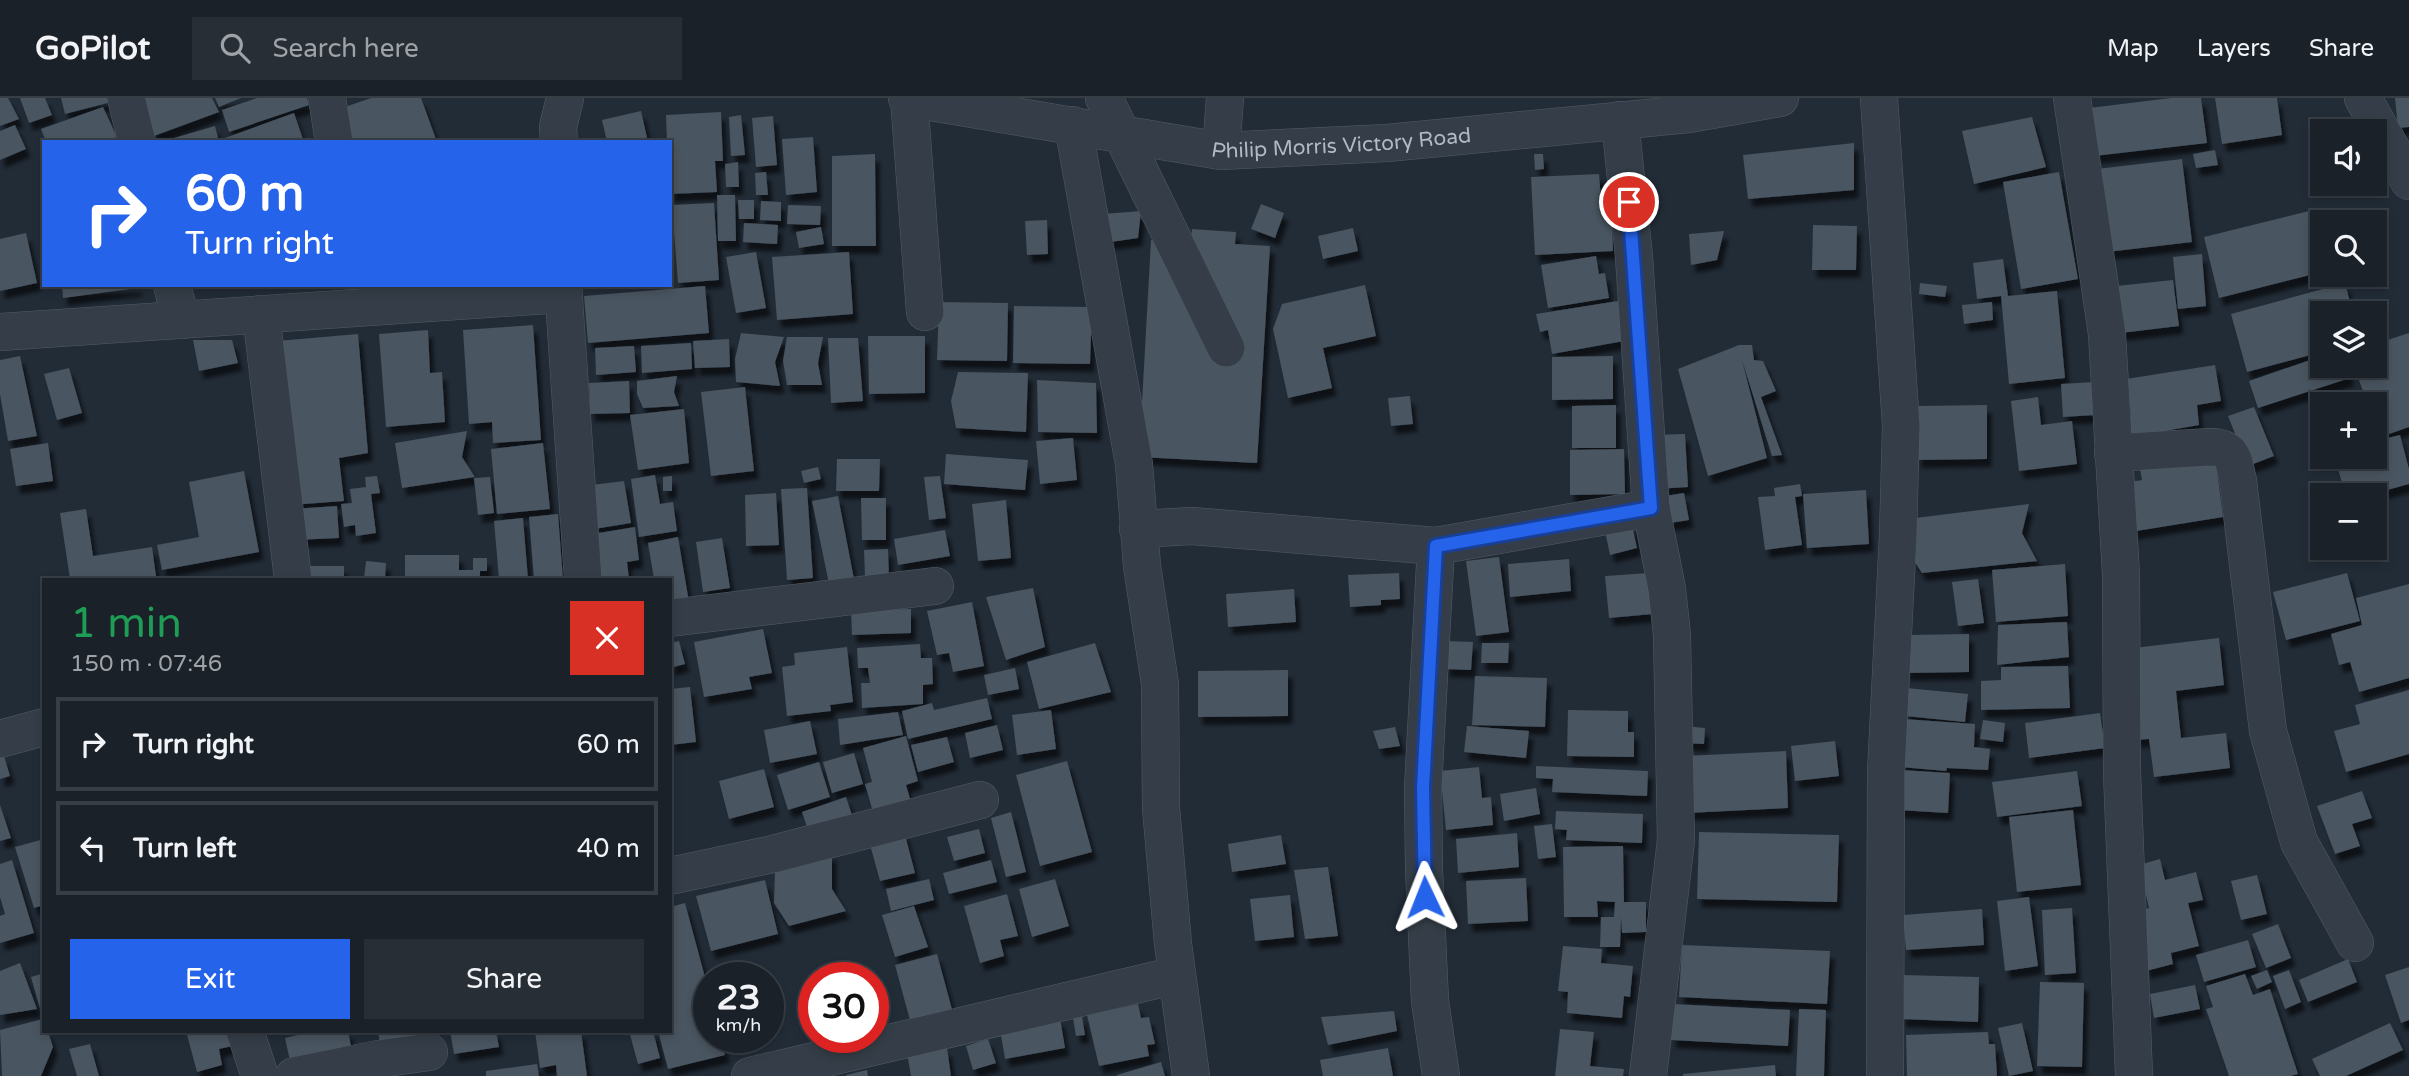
<!DOCTYPE html>
<html lang="en">
<head>
<meta charset="utf-8">
<style>
	:root { --surface:#1a2129; --page:#272e35; --text:#f1f3f6; --muted:#9fa3a8; --line:#383e46; --accent:#2563eb }
	body { margin:0; font-family:"Varela Round",sans-serif; background:var(--page); color:var(--text); height:100vh; display:flex; flex-direction:column; font-size:26px; white-space:nowrap }
	* { box-sizing:border-box; margin:0 }
	p { font-size:23px; color:var(--muted) }
	.icon { flex:none; width:38px; height:38px; fill:none; stroke:currentColor; stroke-width:2; stroke-linecap:round; stroke-linejoin:round }
	.map { position:relative; flex:1; overflow:hidden }
	.panel { position:absolute; left:42px; top:480px; width:630px; height:455px; display:flex; flex-direction:column; background:var(--surface); border-radius:0px; box-shadow:0 4px 10px #0003,0 0 0 2px var(--line) }
	.panel>* { flex:none }
	.top-card { position:absolute; left:42px; top:42px; width:630px; height:147px; border-radius:0px; box-shadow:0 4px 10px #0003,0 0 0 2px var(--line); background:#2563eb; color:#fff; overflow:hidden }
	.tools { position:absolute; left:2310px; top:21px; display:grid; gap:14px }
	.tools a { display:grid; place-items:center; width:77px; height:77px; border-radius:0px; background:var(--surface); box-shadow:0 4px 10px #0003,0 0 0 2px var(--line); font-size:35px }
	.speed { position:absolute; left:693px; top:864px; display:flex; gap:14px; font-size:35px; font-weight:700; text-align:center }
	.speed>* { display:grid; place-content:center; width:91px; height:91px; border-radius:50%; background:var(--surface); box-shadow:0 4px 10px #0003,0 0 0 2px var(--line); line-height:1 }
	.speed small { font-size:18px; font-weight:400 }
	.speed .limit { border:10px solid #d22; background:#fff; color:#111 }
	.pin { position:absolute; display:grid; place-items:center; width:60px; height:60px; color:#fff; margin:-30px; border:4px solid #fff; border-radius:50%; box-shadow:0 2px 7px #0007 }
	.me { position:absolute; width:77px; margin:-38px; rotate:358deg; stroke-linejoin:round; filter:drop-shadow(0 0 5px #0008) }
	.turn { display:flex; align-items:center; gap:24px; height:147px; padding:0 28px; font-size:32px }
	.turn .icon { width:91px; height:91px; stroke-width:2.5 }
	.turn b { display:block; font-size:49px; line-height:60px }
	.round { display:grid; place-items:center; flex:none; width:74px; height:74px; border-radius:0px; background:var(--page) }
	.headline { display:flex; align-items:center; justify-content:space-between; height:119px; padding:0 28px }
	h1 { font-size:42px; font-weight:600; line-height:52px; color:#1e9e55 }
	.primary-button { display:flex; gap:14px; margin-top:auto; padding:14px 28px }
	.primary-button a { flex:1; height:80px; border-radius:0px; background:var(--accent); color:#fff; font-size:28px; font-weight:600; line-height:80px; text-align:center }
	.primary-button a+a { background:var(--page); color:var(--text) }
	ul { padding:0; list-style:none }
	li { display:flex; align-items:center; gap:21px; height:94px; margin:0 14px 10px; padding:0 14px; border:4px solid var(--line); border-radius:0px }
	li div { flex:1 }
	li b { display:block; font-size:26px }
	li em { font-style:normal }
	header { display:flex; align-items:center; gap:42px; box-sizing:border-box; height:98px; padding:0 35px; background:var(--surface); border-bottom:2px solid var(--line) }
	header strong { font-size:33px }
	nav { display:flex; gap:38px; margin-inline-start:auto; font-size:24px }
	.search { width:490px; height:63px; background:var(--page); display:flex; align-items:center; gap:18px; box-sizing:border-box; padding:0 24px; border-radius:0px; color:var(--muted); font-size:26px }
	.map>svg:first-child { display:block }
</style>
</head>
<body>
<header>
<strong>GoPilot</strong>
<div class="search"><svg class="icon" aria-label="search" viewBox="0 0 24 24"><circle cx="10" cy="10" r="6"/><path d="M15 15l6 6"/></svg>Search here</div>
<nav><a>Map</a><a>Layers</a><a>Share</a></nav>
</header>
<div class="map">
<svg width="2409" height="978" viewBox="0 0 2409 978">
	<defs>
		<filter id="shadow"><feDropShadow dx="4.5" dy="8" stdDeviation="2" flood-color="#0009"/></filter>
	</defs>
	<rect width="100%" height="100%" fill="#222c37"/>
	<path fill="#485461" filter="url(#shadow)" d="M0,0H8L19,21L0,28Z
		M20,0H45L52,17L29,25Z
		M61,0H123V1L65,16Z
		M140,0H212L219,14L154,38Z
		M215,0H241L219,9Z
		M257,0H307L309,7L229,34L222,12Z
		M371,0H421L437,44H353L342,10Z
		M2171,0H2201L2207,45L2094,58L2089,10Z
		M2215,0H2277L2282,37L2222,46Z
		M2395,0H2409V29L2398,30Z
		M103,9L117,39L103,44H46L41,31Z
		M641,13L648,44H607L602,22Z
		M721,14L723,63H715L717,94L670,96V44H667L666,17Z
		M294,15L304,44H223L222,41Z
		M741,17L745,57L731,58L729,19Z
		M773,18L777,67L756,69L752,20Z
		M2032,19L2046,69L1974,86L1962,33Z
		M15,27L26,51L0,62V33Z
		M215,28L219,44H164V43Z
		M813,39L817,94L786,97L782,41Z
		M1854,45V92L1748,101L1743,57Z
		M2215,52L2218,67L2196,70L2193,56Z
		M875,56L876,148H832V58Z
		M1534,56H1543L1544,71L1535,72Z
		M2182,61L2192,144L2107,154L2097,71Z
		M738,64L739,89H726L725,66Z
		M766,74L768,97H756L755,75Z
		M2059,74L2078,181L2021,191L2003,84Z
		M1599,76L1601,101L1611,100L1613,153L1535,157L1531,79Z
		M717,97H735L736,143H718Z
		M738,102H754V121H739Z
		M761,103L781,104V123L760,122Z
		M714,105L719,182L678,185L672,107Z
		M1261,106L1284,115L1275,140L1251,131Z
		M788,107L821,108L820,127L787,126Z
		M2317,111L2322,131V174L2219,200L2204,139Z
		M1141,113L1138,140L1104,145L1103,116Z
		M1047,122L1048,156L1027,157L1025,123Z
		M744,125L778,127L777,146L743,144Z
		M1813,127L1857,128L1856,172H1812Z
		M821,129L824,146L799,150L796,134Z
		M1353,130L1358,153L1323,161L1318,138Z
		M1192,131L1236,134L1235,146L1270,148L1257,365L1139,359L1151,142L1191,144Z
		M1724,133L1717,162L1691,167L1689,136Z
		M26,135L37,185L0,193V141Z
		M756,154L766,210L736,215L726,159Z
		M849,154L853,216L777,222L772,159Z
		M2202,156L2206,208L2178,211L2173,159Z
		M1596,158L1599,176L1605,175L1609,200L1548,210L1541,167Z
		M2003,161L2008,198L2057,193L2065,280L2009,286L2001,198L1977,201L1973,165Z
		M2173,182L2179,228L2112,236L2107,189Z
		M1920,185L1947,188L1945,199L1919,196Z
		M2345,185L2353,215H2322V254L2247,274L2231,216Z
		M62,187H138V190L63,200Z
		M1365,187L1376,238L1323,250L1332,290L1288,300L1273,231L1282,206Z
		M705,188L709,235L588,245L584,198Z
		M1618,203L1624,243L1552,256L1548,232L1540,234L1536,216Z
		M939,204L1008,205L1007,263L937,262Z
		M1992,204L1993,222L1964,226L1962,207Z
		M1014,208L1092,209L1090,266L1013,265Z
		M533,227L541,342L493,345L492,324L469,326L463,232Z
		M428,232L430,275L442,274L445,324L386,329L379,236Z
		M741,235L784,239L775,264L780,288L736,284L735,261Z
		M2409,235V329L2375,341V306H2361L2359,301L2365,299L2354,268H2375V246Z
		M358,236L368,355L339,360L344,403L291,407L277,243Z
		M868,238H925V295L869,296Z
		M787,239H823L818,265L822,287H787L783,263Z
		M828,240H858L863,303L831,305Z
		M729,241L730,269L695,270L693,243Z
		M193,242H232L238,265L199,273Z
		M691,245L692,271L642,275L641,248Z
		M1739,247H1752L1754,262L1763,263L1776,293L1761,299L1782,357L1772,358L1742,262L1767,360L1708,378L1678,271Z
		M634,248L636,274L596,277L595,250Z
		M20,258L37,338L8,343L0,296V262Z
		M1613,258V301L1552,302V259Z
		M2319,259L2322,268H2346L2350,280L2258,310L2249,283Z
		M2215,267L2221,303L2197,307L2199,327L2130,339L2127,317H2131L2126,281Z
		M69,270L82,315L57,322L44,276Z
		M958,274L1028,275L1026,334L956,330L951,303Z
		M677,278L674,294L679,308L643,310L637,296V283Z
		M1037,282L1096,285L1097,335L1038,334Z
		M629,283L630,315L590,316L589,285Z
		M2094,284L2095,317L2063,319L2061,286Z
		M745,289L754,373L711,378L701,294Z
		M1410,298L1413,326L1391,328L1388,300Z
		M2038,299L2041,327L2072,323L2077,366L2019,373L2011,303Z
		M1616,307V350H1572V308Z
		M1987,307V361L1917,362V308Z
		M2254,309L2274,358L2248,368L2228,318Z
		M684,311L689,365L638,372L630,317Z
		M467,333L462,359L475,379L402,390L395,345Z
		M1685,336L1688,389L1656,391L1654,337Z
		M2400,337L2409,371V386L2369,397H2345L2335,359H2375V343Z
		M1073,340L1077,382L1040,386L1036,343Z
		M48,345L53,383L16,388L10,351Z
		M543,345L550,411L497,416L491,351Z
		M1624,351L1625,396L1570,397V352Z
		M946,356L1028,362L1025,392L944,386Z
		M2215,358L2223,419L2130,434L2123,385L2142,382L2140,371Z
		M837,361H880L879,393H836Z
		M818,369L821,381L804,385L801,373Z
		M244,373L259,454L162,472L157,447L199,439L189,384Z
		M655,377L660,406L673,404L677,433L639,439L631,381Z
		M377,378L380,395L371,396L376,435L356,438L355,427L344,429L341,406L352,405L350,391L366,389L365,379Z
		M672,378V393H663V379Z
		M940,378L946,420L929,422L924,379Z
		M490,379L494,415L478,417L474,380Z
		M624,383L631,425L588,432L583,388Z
		M1800,386L1802,398L1795,399L1802,447L1765,452L1758,399L1775,398L1774,390Z
		M807,390L813,480L787,482L781,391Z
		M1866,392L1869,446L1807,450L1803,396Z
		M776,395L779,447L746,448L745,397Z
		M1684,395L1689,422L1664,426L1659,399Z
		M838,398L854,481L829,486L812,403Z
		M861,400H886V442H862Z
		M1006,402L1011,460L978,463L972,406Z
		M2029,406L2022,435L2037,463L1922,475L1907,452L1915,420Z
		M337,408L339,440L294,442L292,411Z
		M86,411L93,458L152,449L156,478L134,481H70L60,415Z
		M558,416L563,481H534L529,419Z
		M523,420L528,481H499L494,423Z
		M1632,427L1637,450L1610,457L1605,433Z
		M635,429L639,462L627,464L629,481H593L586,437Z
		M945,432L950,458L898,467L894,441Z
		M678,439L689,504L670,507V481H654L648,445Z
		M722,440L730,490L703,494L696,444Z
		M888,451L889,480H865L864,452Z
		M405,457H459V472H473V460H487V473H480V481H405Z
		M1499,459L1509,534L1476,538L1466,463Z
		M1569,461L1571,493L1510,499L1508,466Z
		M366,463L386,465L385,481H364Z
		M2065,466L2068,518L1996,524L1992,472Z
		M309,468H344V481H309Z
		M1399,475L1400,501L1381,502V507L1350,509L1348,477Z
		M1649,475L1653,516L1609,520L1605,478Z
		M2347,475L2360,523L2286,542L2273,494Z
		M1978,481L1984,525L1958,528L1952,484Z
		M2409,486V580L2359,594L2350,564L2339,567L2331,536L2362,527L2356,500Z
		M1033,490L1045,549L1006,562L986,499Z
		M1294,491L1296,524L1228,529L1226,496Z
		M972,504L984,568L953,574L949,555L937,557L927,513Z
		M911,511V535L852,537L851,512Z
		M2067,524L2069,559L1997,567L1998,527Z
		M763,531L772,575L749,579L752,591L704,599L694,544Z
		M1969,536V574L1905,575L1906,537Z
		M2219,540L2224,587L2176,593L2181,640L2226,635L2230,670L2154,679L2149,641L2135,642L2125,551Z
		M679,543L685,566L670,570V545Z
		M1446,543L1473,544L1471,572L1445,571Z
		M1095,545L1111,594L1039,611L1027,564Z
		M1482,545H1509L1508,565H1481Z
		M920,546L921,560H932L933,586L923,587V606L862,610L861,585H870L868,570H858L857,550Z
		M847,549L853,604L830,607L831,613L787,618L782,569L795,567L794,555Z
		M2068,568L2070,610L1981,612V583L2001,582V569Z
		M1015,570L1019,591L988,597L984,577Z
		M1288,572V618L1198,619V573Z
		M1475,578L1547,580L1545,629L1472,627Z
		M690,589L696,644L670,647V591Z
		M1907,590L1968,596L1965,624L1905,618Z
		M2409,592V656L2346,674L2334,633L2360,626L2355,607Z
		M987,600L992,621L908,641L902,613L932,605L934,612Z
		M1051,612L1056,651L1017,657L1012,617Z
		M1568,612L1628,613V634H1634V659L1567,658Z
		M898,614L903,637L840,647L838,621Z
		M2100,615L2105,650L2029,660L2025,625Z
		M1903,621L1975,626L1974,649L1990,651L1988,672L1947,670L1946,673L1900,669Z
		M1983,622L2005,625L2003,644L1980,641Z
		M810,623L817,656L770,665L764,632Z
		M997,627L1003,652L970,660L965,635Z
		M1467,628L1529,633L1526,660L1464,654Z
		M1684,628L1705,630L1704,646L1683,645Z
		M1395,629L1400,648L1379,651L1373,633Z
		M906,638L918,683L906,687L911,704L873,714L865,686L872,684L863,650Z
		M947,639L954,664L918,674L911,647Z
		M1835,643L1839,678L1795,683L1791,648Z
		M1786,653L1788,710L1687,715L1684,658Z
		M854,655L863,686L832,695L823,664Z
		M4,658L10,678L0,681V659Z
		M1067,663L1092,754L1040,768L1016,677Z
		M819,664L830,699L788,712L777,677Z
		M1536,668L1648,673L1647,698L1552,694L1553,681L1536,680Z
		M1479,669L1482,700L1491,699L1493,727L1446,732L1440,673Z
		M764,671L774,709L729,721L719,683Z
		M1901,672L1950,675L1948,715L1898,712Z
		M2077,673L2082,708L1997,719L1992,684Z
		M1536,690L1540,716L1504,723L1500,696Z
		M2362,693L2372,720L2352,726L2360,748L2335,756L2317,708Z
		M846,699L852,717L808,732L802,714Z
		M0,707L11,740L0,743Z
		M2073,712L2081,787L2017,794L2009,719Z
		M1556,713L1643,716L1642,745L1566,742L1567,732L1555,731Z
		M1011,714L1026,774L1006,779L991,720Z
		M1552,726L1556,759L1538,761L1534,728Z
		M979,731L985,755L954,763L947,739Z
		M904,733L915,775L880,783L869,743Z
		M1699,734L1839,737L1837,804L1697,801Z
		M1517,735L1519,769L1458,775L1456,741Z
		M1281,737L1286,766L1232,774L1228,746Z
		M44,741V807L34,810L15,749Z
		M1623,748L1624,804H1646V834L1622,835L1621,819L1620,849H1600L1601,819H1614L1615,804L1597,803L1598,819H1564L1563,749Z
		M832,754V791L846,813L789,828L774,805L775,772Z
		M2160,761L2165,782L2196,774L2203,802L2188,805L2199,848L2171,855L2173,866L2146,873L2131,815L2149,810L2139,767Z
		M12,762L34,835L0,845V818L5,816L0,799V766Z
		M991,762L997,784L949,796L943,775Z
		M1328,769L1338,838L1305,841L1294,772Z
		M2257,777L2267,816L2241,822L2231,783Z
		M1526,780L1528,823L1468,826L1466,783Z
		M929,781L934,802L891,813L886,791Z
		M1055,781L1069,828L1032,839L1019,791Z
		M765,782L778,836L711,853L696,798Z
		M1007,796L1018,838L1000,842L1004,858L980,865L964,808Z
		M1290,797L1294,839L1255,843L1250,801Z
		M2029,799L2038,868L2005,873L1997,803Z
		M685,805L709,894V940H721L725,957L668,971L658,933H670V809Z
		M914,808L928,849L895,859L882,817Z
		M2072,810L2076,875L2045,877L2042,812Z
		M1982,811L1984,847L1906,852L1903,817Z
		M2278,826L2291,860L2266,870L2252,836Z
		M2248,842L2256,869L2204,884L2196,857Z
		M1682,847L1830,853L1827,906L1679,899Z
		M1563,848L1602,851L1601,865L1633,868L1630,899L1624,898L1622,920L1567,915L1568,894L1558,893Z
		M937,856L953,915L911,926L895,867Z
		M2348,861L2357,884L2308,904L2299,882Z
		M20,865L37,911L0,917V873Z
		M2409,869V922L2401,925L2385,877Z
		M2267,872L2272,884L2257,891L2251,878Z
		M2289,872L2301,904L2285,911L2273,878Z
		M44,875V933H48L53,949L41,978H2L0,932L43,921L31,879Z
		M2245,876L2253,897L2270,891L2298,976L2291,978H2229L2206,911L2213,909L2206,888Z
		M1902,877L1979,879L1978,924L1901,921Z
		M2040,884L2084,885L2082,969L2037,968Z
		M2195,887L2200,911L2154,920L2150,896Z
		M1138,906L1141,920L1149,919L1155,946L1147,947L1149,958L1099,968L1087,917Z
		M1673,906L1790,912L1788,948L1671,942Z
		M1799,911L1826,912L1824,978H1796Z
		M1394,913L1397,933L1328,947L1321,919Z
		M1082,918L1085,937L1076,938L1073,920Z
		M1060,920L1065,950L1005,961L1000,931Z
		M2022,925L2033,973L2009,978L1998,930Z
		M2390,925L2403,952L2346,978H2320L2312,961Z
		M1560,931L1594,934L1590,968L1624,971L1623,978H1555Z
		M186,933H233L237,947L219,951L222,967L197,974Z
		M315,933H348L351,948L290,963L285,940Z
		M378,933H420L421,938L380,946Z
		M450,933H496L499,949L454,956Z
		M535,933H581L587,978H557L556,967L540,970Z
		M629,933H653L660,960L638,966Z
		M1988,934L1989,946H1995L1997,978H1907L1906,937Z
		M988,941L996,965L973,972L966,948Z
		M90,946L99,978H77L69,951Z
		M947,950L951,978H911L907,955Z
		M1388,950L1393,978H1323L1320,962Z
		M1161,964L1165,978H1117V977Z
		M537,966L539,978H486V973Z
		M1775,967L1776,978H1683V976Z
		M867,972L868,978H846V977Z"/>
	<g fill="none" stroke-linecap="round" stroke-linejoin="round">
		<g stroke="#535c66" stroke-width="38">
			<g id="street">
				<path d="M126,0L137,44"/>
				<path d="M327,0L334,44"/>
				<path id="s1" d="M907,0L1221,53L1387,45L1689,16L1780,0"/>
				<path d="M909,0L925,214"/>
				<path d="M1104,0L1226,250"/>
				<path d="M1879,0L1901,328L1898,437L1886,674L1885,978"/>
				<path d="M2072,0L2107,236L2121,477L2122,674L2134,978"/>
				<path d="M2363,0L2409,83"/>
				<path d="M1620,22L1634,159L1651,410L1667,491L1672,537L1676,742L1648,978"/>
				<path d="M1073,27L1134,366L1142,468L1160,586L1161,710L1173,846L1191,978"/>
				<path d="M559,44L558,29L565,0"/>
				<path d="M1221,53L1225,0"/>
				<path d="M172,187L181,222"/>
				<path d="M563,187L583,481"/>
				<path d="M261,216L293,481"/>
				<path d="M0,234L563,196"/>
				<path d="M2113,355L2209,349C2235,349 2233,362 2238,383L2268,633L2299,744L2355,845"/>
				<path d="M1138,431L1192,428L1436,448L1651,410"/>
				<path d="M1436,448L1423,690L1424,772L1430,903L1441,978"/>
				<path d="M670,520L935,488"/>
				<path d="M0,641L44,629"/>
				<path d="M670,778L773,756L980,702"/>
				<path d="M245,933L260,978"/>
				<path d="M294,978L378,961L429,954"/>
				<path d="M750,978L1177,877"/>
			</g>
		</g>
		<use href="#street" stroke="#353e48" stroke-width="37"/>
	</g>
	<g fill="none" stroke-linecap="round" stroke-linejoin="round">
		<g stroke="#184099" stroke-width="18">
			<path id="route" d="M1425,799L1423,690L1436,448L1651,410L1629,104"/>
		</g>
		<use href="#route" stroke="#2563eb" stroke-width="12"/>
	</g>
	<g text-anchor="middle" stroke-width="7" stroke-linejoin="round" paint-order="stroke">
		<g font-size="21" fill="#b0b9c4" stroke="#1b232c">
			<text dy="7" stroke="none"><textPath href="#s1" startOffset="439">Philip Morris Victory Road</textPath></text>
		</g>
	</g>
</svg>
<div class="tools">
<a><svg class="icon" aria-label="sound" viewBox="0 0 24 24"><path d="M4 9h4l5-4v14l-5-4H4zM17 9q2 3 0 6"/></svg></a>
<a><svg class="icon" aria-label="search" viewBox="0 0 24 24"><circle cx="10" cy="10" r="6"/><path d="M15 15l6 6"/></svg></a>
<a><svg class="icon" aria-label="layers" viewBox="0 0 24 24"><path d="M12 4l9 5-9 5-9-5zM3 14l9 5 9-5"/></svg></a>
<a>+</a>
<a>−</a>
</div>
<div class="speed"><div>23<small>km/h</small></div><div class="limit">30</div></div>
<div class="pin" style="left:1629px;top:104px;background:#d93025"><svg class="icon" aria-label="arrive" viewBox="0 0 24 24"><path d="M6 21V4h12l-3 4 3 4H6"/></svg></div>
<svg class="me" style="left:1425px;top:799px" viewBox="-20 -20 40 40"><path d="M0-17L14 15 0 8-14 15z" fill="#2563eb" stroke="#fff" stroke-width="4"/></svg>
<div class="top-card">
<div class="turn"><svg class="icon" aria-label="right" viewBox="0 0 24 24"><path d="M7 20v-9h11M14 6l5 5-5 5"/></svg><div><b>60 m</b>Turn right</div></div>
</div>
<section class="panel">
<div class="headline"><div><h1>1 min</h1><p>150 m · 07:46</p></div><a class="round" style="background:#d93025;color:#fff"><svg class="icon" aria-label="close" viewBox="0 0 24 24"><path d="M6 6l12 12M18 6L6 18"/></svg></a></div>
<ul>
<li><svg class="icon" aria-label="right" viewBox="0 0 24 24"><path d="M7 20v-9h11M14 6l5 5-5 5"/></svg><div><b>Turn right</b></div><em>60 m</em></li>
<li><svg class="icon" aria-label="left" viewBox="0 0 24 24"><path d="M17 20v-9H6M10 6l-5 5 5 5"/></svg><div><b>Turn left</b></div><em>40 m</em></li>
</ul>
<div class="primary-button"><a>Exit</a><a>Share</a></div>
</section>
</div>
</body>
</html>
